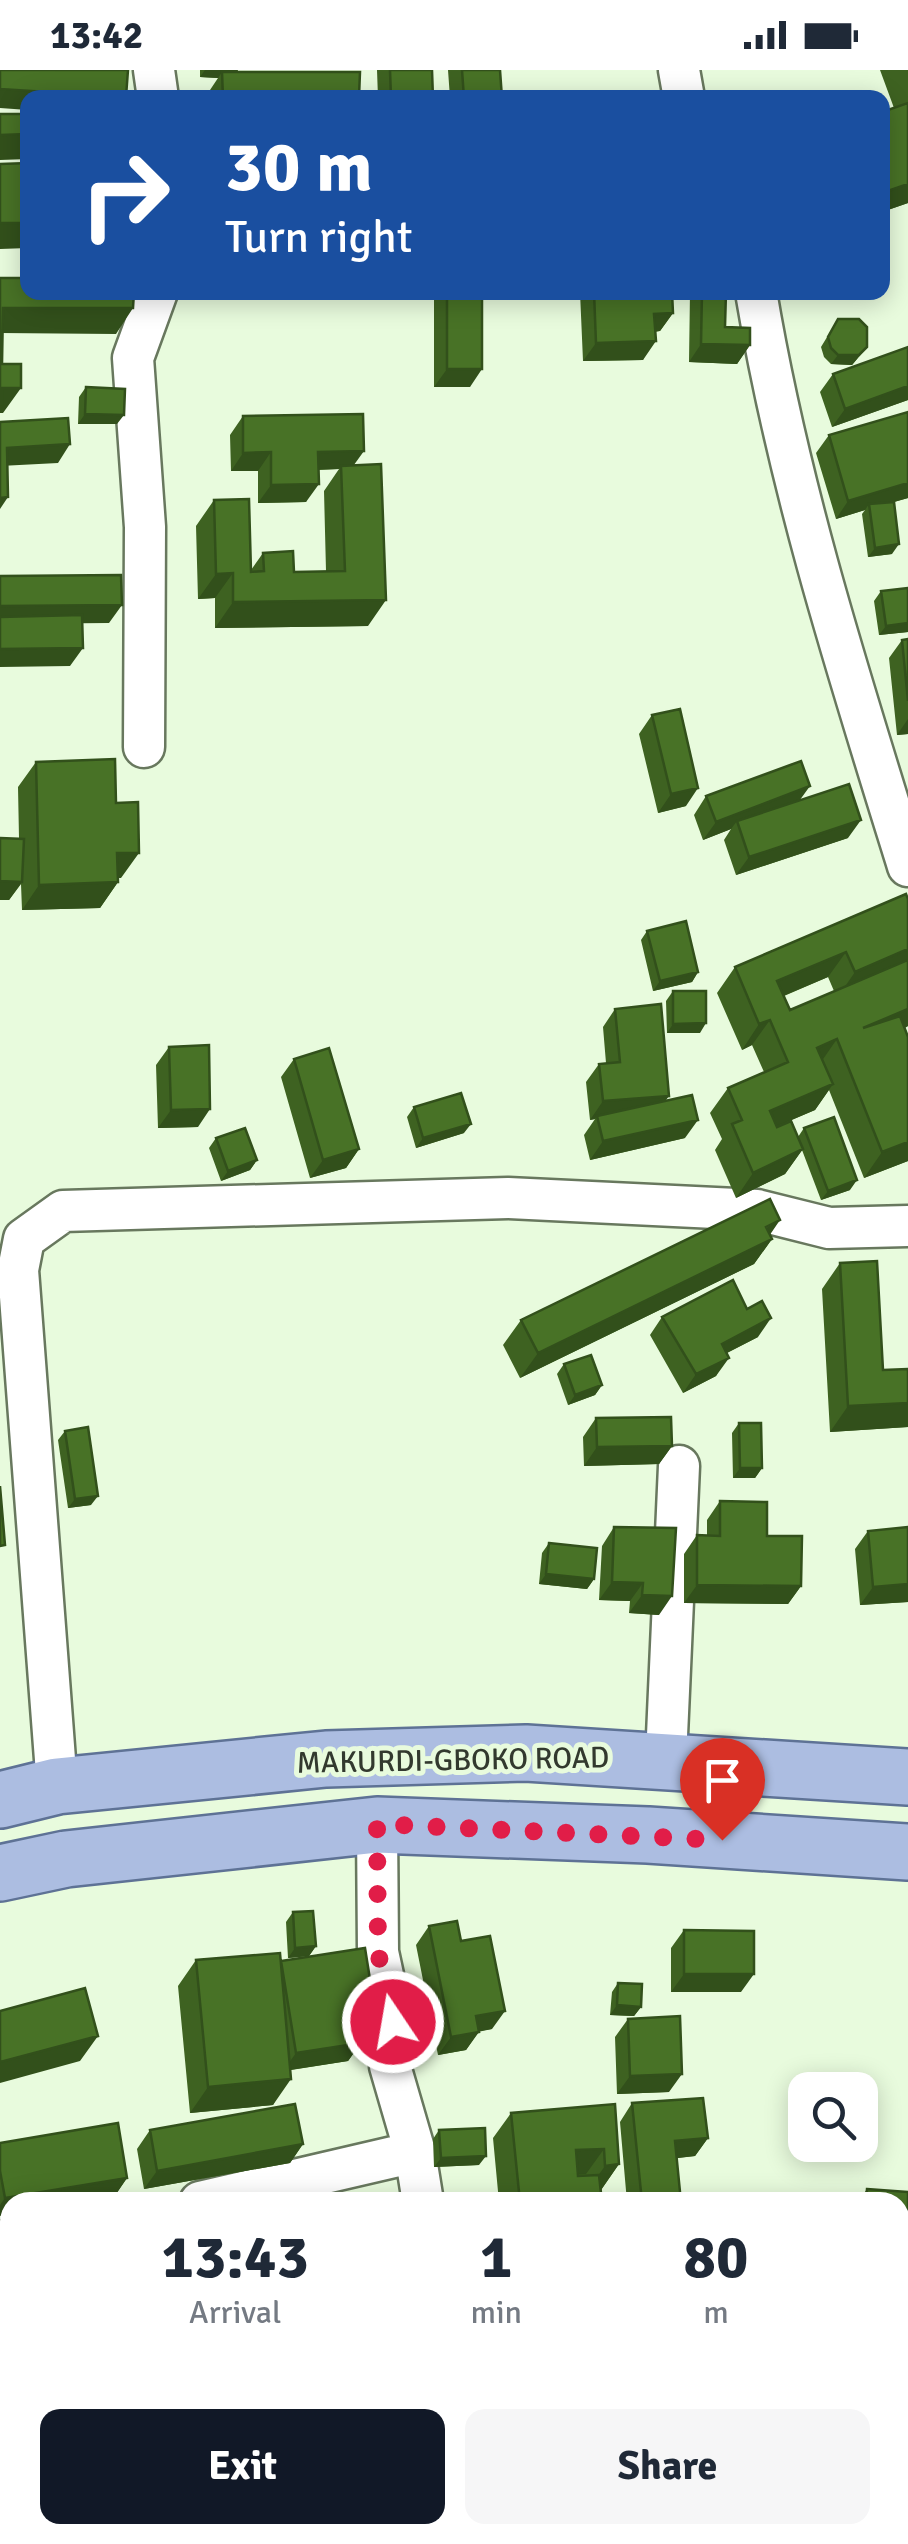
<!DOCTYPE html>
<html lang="en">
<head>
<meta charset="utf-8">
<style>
	:root { --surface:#fff; --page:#f6f6f7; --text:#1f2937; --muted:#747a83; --accent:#111827 }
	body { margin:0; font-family:Signika,sans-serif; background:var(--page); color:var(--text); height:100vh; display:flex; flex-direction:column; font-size:38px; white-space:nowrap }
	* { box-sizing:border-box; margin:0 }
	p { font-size:32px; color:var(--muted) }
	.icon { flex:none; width:55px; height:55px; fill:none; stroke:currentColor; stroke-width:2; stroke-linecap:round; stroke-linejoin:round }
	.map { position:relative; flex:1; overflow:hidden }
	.drawer { position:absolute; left:0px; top:2122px; width:910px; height:352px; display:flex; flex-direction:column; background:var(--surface); border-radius:30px 30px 0 0; box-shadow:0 5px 25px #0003 }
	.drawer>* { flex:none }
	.top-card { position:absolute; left:20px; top:20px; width:870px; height:210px; border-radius:20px; box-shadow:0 5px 25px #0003; background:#1a4fa0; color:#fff; overflow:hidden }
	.fabs { position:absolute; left:788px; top:2002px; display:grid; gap:20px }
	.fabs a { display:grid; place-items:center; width:90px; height:90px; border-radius:20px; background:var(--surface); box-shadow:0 5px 25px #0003; font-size:50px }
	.pin { position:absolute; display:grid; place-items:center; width:85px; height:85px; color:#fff; margin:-102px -42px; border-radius:50% 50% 50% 0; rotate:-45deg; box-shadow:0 0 10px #0007 }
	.pin .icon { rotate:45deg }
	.me { position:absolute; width:110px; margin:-55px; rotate:348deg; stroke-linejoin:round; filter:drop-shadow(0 0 8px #0008) }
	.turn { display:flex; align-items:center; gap:35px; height:210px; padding:0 40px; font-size:45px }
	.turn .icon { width:130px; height:130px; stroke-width:2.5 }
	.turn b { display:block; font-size:70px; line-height:85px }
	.eta { display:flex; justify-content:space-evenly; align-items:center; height:170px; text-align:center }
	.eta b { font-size:60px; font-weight:800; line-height:70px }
	.button { display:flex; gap:20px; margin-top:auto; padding:20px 40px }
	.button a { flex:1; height:115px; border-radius:20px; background:var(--accent); color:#fff; font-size:40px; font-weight:800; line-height:115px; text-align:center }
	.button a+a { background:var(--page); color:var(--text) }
	.status { display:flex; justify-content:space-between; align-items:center; height:70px; padding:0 50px; background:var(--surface); direction:ltr }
	.status svg { height:28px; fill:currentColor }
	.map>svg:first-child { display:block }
</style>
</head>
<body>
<div class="status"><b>13:42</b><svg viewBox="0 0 49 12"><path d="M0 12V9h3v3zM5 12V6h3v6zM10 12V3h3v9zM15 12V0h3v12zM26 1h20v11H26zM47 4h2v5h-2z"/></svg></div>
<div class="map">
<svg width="908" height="2474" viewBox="0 0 908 2474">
	<rect width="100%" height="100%" fill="#e8fbdd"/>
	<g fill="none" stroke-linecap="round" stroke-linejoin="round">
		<g stroke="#68785e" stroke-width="45">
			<path id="minor" d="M154,0L158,28
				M679,0L684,28
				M756,222C789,419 849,606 908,796
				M144,677L145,457L133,288L157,222
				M666,1688L679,1396
				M57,1716L18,1200L24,1169L63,1141L508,1128L757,1140L829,1158L908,1156
				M377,1755L378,1882L393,1952L390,1996L415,2082L423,2132
				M200,2132L415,2082
				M0,2172L10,2170
				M457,2474L458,2465"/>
		</g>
		<g stroke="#5e7295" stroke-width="60">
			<path id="primary" d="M0,1730L57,1716L326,1689L526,1683L908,1707
				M0,1803L66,1789L377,1755L648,1765L908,1782"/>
		</g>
		<use href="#minor" stroke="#fff" stroke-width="40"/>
		<use href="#primary" stroke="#acbde1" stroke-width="55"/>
	</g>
	<path fill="#3e6221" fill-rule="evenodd" d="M200,0H238L237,2L359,28H210V20L218,8L200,7Z
		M377,0H432L433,28H378Z
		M448,0H500L502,28H450Z
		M880,0H908V133L882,142V42L894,38Z
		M434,222H482L470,317H434Z
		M580,222H672L673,243L660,261L655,262L643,290L583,291Z
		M690,222H726L725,257L750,275L737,294L689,292Z
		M838,249L867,277L852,295L831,294L824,287L821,277Z
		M908,277V330L832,357L820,322L833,304Z
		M86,317L117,354H78L79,327Z
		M908,342V428L894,432L892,484L868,487L862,444L865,440L836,449L816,383L829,365Z
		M243,346L354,395L368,556L215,558V528L198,529L196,456L214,430L251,500L263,483L294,502L326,501L324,421L339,399L318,400L306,432L258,433V401H231L230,365Z
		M881,521L908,562L879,565L874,531Z
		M908,569V664L897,665L889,588L902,570Z
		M652,645L686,736L658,743L639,664Z
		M36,692L116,733L121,808H118V812L100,838L22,840L21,814L9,830H0V768H19L18,717Z
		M706,726L800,730L848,768L736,805L724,770L731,759L703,770L694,745Z
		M906,824L908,956L905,958L908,1091L864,1108L829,1020L815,1040L777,1056L798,1067L804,1058L850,1120L821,1130L802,1080L785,1104L736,1128L715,1080L722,1069L710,1043L728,1018L764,1002L752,975L742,980L717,923L735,897ZM828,907L834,921L790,940L784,926Z
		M647,861L698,902L692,912L653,921L641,870Z
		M673,921L700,963H667L666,931Z
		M615,939L685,1068L590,1090L584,1065L595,1049L590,1050L586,1012L599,994L606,993L603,957Z
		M169,977L198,1057L158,1058L156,995Z
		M294,989L359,1079L346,1098L310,1108L281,1007Z
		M414,1037L464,1063L416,1078L407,1047Z
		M216,1068L257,1090L250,1100L221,1111L209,1078Z
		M770,1165L772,1169L754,1194L520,1308L503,1275L521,1250Z
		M840,1193L883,1300L908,1299V1357L830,1362L822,1219Z
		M662,1247L758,1267L727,1283L716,1306L683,1323L650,1265Z
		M564,1294L602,1315L595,1325L568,1335L557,1304Z
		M596,1348L672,1376L659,1394L584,1396L583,1367Z
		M739,1353L762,1398L755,1408H733L732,1363Z
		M65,1361L91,1435L68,1438L58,1370Z
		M720,1431L767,1466L801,1516L788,1534L684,1533V1484L697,1465L707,1466V1450Z
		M614,1457L659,1545L629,1543L630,1531L599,1530L602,1476Z
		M868,1461L908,1532L860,1535L855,1479Z
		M549,1473L594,1509L587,1519L539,1514L542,1483Z
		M293,1842L316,1876L309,1886L288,1888L286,1852Z
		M429,1856L461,1871L492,1959L479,1961L466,1980L438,1985L416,1875Z
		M684,1860L741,1922H671V1878Z
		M196,1890L281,1892L376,1947L363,1966H360L361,1973L348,1991L291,2000L273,2035L190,2043L178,1916Z
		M618,1913L641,1937L634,1946L610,1945L612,1922Z
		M628,1949L669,2022L617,2024L615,1967Z
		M632,2033L708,2068L695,2086L676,2088L681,2132H627L620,2052Z
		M615,2034L619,2094L601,2120L602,2132H499L493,2068L511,2043Z
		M150,2060L303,2074L290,2093L144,2119L137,2079Z
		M439,2060L479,2095L434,2097L433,2069Z
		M0,2073L127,2108L114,2127L79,2132H10V2144L0,2146Z
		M867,2119L908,2122V2292L900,2291V2132H858Z
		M10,2196V2256L3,2207Z
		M496,2465H537L535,2474H494Z
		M807,2465H900L908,2474H806Z"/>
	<path fill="#32501b" d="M205,0H238L232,8L222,2L218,8L200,7Z
		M0,19L126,27L28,28V40L0,38Z
		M28,64V89L0,90V65Z
		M908,114V133L882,142V123Z
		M0,153H28V178L0,179Z
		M3,238H133L116,264L0,263Z
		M673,243L660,261L641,262L654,244Z
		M656,271L643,290L583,291L596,273Z
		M701,274L750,275L737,294L689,292Z
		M867,277L852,295L831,294L838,285Z
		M447,299H482L470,317H434Z
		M908,316V330L832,357L845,339Z
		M2,318H21L3,343H0V321Z
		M85,344L124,345L117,354H78Z
		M70,374L58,393L0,396L7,378Z
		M364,381L351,399L341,396L339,399L305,400L318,382Z
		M271,382L258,401H231L243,383Z
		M908,413V428L869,439V434L865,440L836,449L848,431Z
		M319,414L306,432L258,433L271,415Z
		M8,427L0,439V428Z
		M899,474L892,484L868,487L875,478Z
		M233,503L215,528L198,529L216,504Z
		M386,530L368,556L215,558L233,532Z
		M122,535L109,553L0,554V536Z
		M908,553V562L879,565L886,556Z
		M83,578L70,596L0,597V579Z
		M908,649V664L897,665Z
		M810,716L797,734L737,751L731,759L703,770L716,752Z
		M698,718L686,736L658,743L671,724Z
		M861,750L848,768L736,805L749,787Z
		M117,783H139L121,808H99Z
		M0,811L22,812L9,830H0Z
		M118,812L100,838L22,840L39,815Z
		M908,879V897L837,928L855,902Z
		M846,882L828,907L759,936L777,911Z
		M698,902L692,912L653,921L660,911Z
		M908,939V956L845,984L863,958Z
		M770,950L752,975L742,980L759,954Z
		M706,953L700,963H667L673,954Z
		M837,969L819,995L817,978Z
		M833,1014L815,1040L752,1067L770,1041Z
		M669,1026L656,1044L597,1046L595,1049L590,1050L603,1031Z
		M210,1039L198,1057L158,1058L171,1040Z
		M698,1050L685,1068L590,1090L603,1071Z
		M471,1054L464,1063L416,1078L423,1068Z
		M908,1072V1091L864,1108L882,1082Z
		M359,1079L346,1098L310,1108L323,1090Z
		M803,1079L785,1104L736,1128L753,1103Z
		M257,1090L250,1100L221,1111L228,1101Z
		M857,1110L850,1120L821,1130L828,1121Z
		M780,1150L765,1172L772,1169L754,1194L520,1308L538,1283Z
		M771,1248L758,1267L709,1292L722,1274Z
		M729,1288L716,1306L683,1323L696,1304Z
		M602,1315L595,1325L568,1335L575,1325Z
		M908,1333V1357L830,1362L848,1336Z
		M672,1376L659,1394L584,1396L597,1377Z
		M740,1398H762L755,1408H733Z
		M98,1426L91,1435L68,1438L75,1429Z
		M546,1504L594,1509L587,1519L539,1514Z
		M612,1512L643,1513L630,1531L599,1530Z
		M908,1514V1532L860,1535L873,1517Z
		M697,1515L801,1516L788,1534L684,1533Z
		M642,1525L672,1526L659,1545L629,1543Z
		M316,1876L309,1886L288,1888L295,1878Z
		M684,1904H754L741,1922H671Z
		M617,1935L641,1937L634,1946L610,1945Z
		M505,1941L492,1959L463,1965L476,1946Z
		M376,1947L363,1966L344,1969L357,1950Z
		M479,1962L466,1980L438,1985L451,1967Z
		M98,1966L80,1991L0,2013V1992Z
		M361,1973L348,1991L283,2001L296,1983Z
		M682,2004L669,2022L617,2024L630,2006Z
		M291,2009L273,2035L190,2043L208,2017Z
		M708,2068L695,2086L662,2090L675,2071Z
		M303,2074L290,2093L144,2119L157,2101Z
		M604,2079L586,2104L558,2106L576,2080Z
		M486,2086L479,2095L434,2097L441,2088Z
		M619,2094L601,2120L587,2121L605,2096Z
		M127,2108L114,2127L79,2132H10V2144L0,2146V2135L5,2128Z
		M900,2264L908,2265V2292L900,2291Z
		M10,2316V2343L0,2345V2318Z
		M619,2465H656L649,2474L615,2470Z
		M880,2470L906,2474H877Z"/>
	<path fill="#487226" stroke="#32501b" stroke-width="2.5" d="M0,0H128L126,27L0,19Z
		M390,0H432L433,28H391Z
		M462,0H500L502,28H464Z
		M222,2H360L359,28H223Z
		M908,33V114L882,123V42Z
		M0,44H28V64L0,65Z
		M28,93V153H0V94Z
		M0,208H28V222H134L133,238H3L2,294H21V318H2V334H0Z
		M447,222H482V299H447Z
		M594,222H672L673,243L654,244L656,271L596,273Z
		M702,222H726L725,257L750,258V275L701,274Z
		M838,249H859L867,257V277L859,285H838L831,278L828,267Z
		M908,277V316L845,339L833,304Z
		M86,317L125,319L124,345L85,344Z
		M908,342V413L848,431L829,365Z
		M363,344L364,381L318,382L319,414L271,415V382L243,383V346Z
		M68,348L70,374L7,378L8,427L0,428V352Z
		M381,394L386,530L233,532V503L216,504L214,430L249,429L251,502L264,501L263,483L293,481L294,502L345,501L341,396Z
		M894,432L899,474L875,478L869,434Z
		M121,505L122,535L0,536V506Z
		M908,518V553L886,556L881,521Z
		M82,545L83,578L0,579V547Z
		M908,569V631L902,570Z
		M680,639L698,718L671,724L652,645Z
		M115,689L116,733L138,732L139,783H117L118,812L39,815L36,692Z
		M801,691L810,716L716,752L706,726Z
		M849,714L861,750L749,787L737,751Z
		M0,768L24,769L22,812L0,811Z
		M906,824L908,829V879L855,902L846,882L777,911L790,940L908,890V939L863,958L900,946L908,967V1072L882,1082L837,969L817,978L833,1014L770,1041L777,1057L791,1051L803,1079L753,1103L732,1054L742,1050L728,1018L788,992L770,950L759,954L735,897Z
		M686,851L698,902L660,911L647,861Z
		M673,921H706V953L673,954Z
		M661,934L669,1026L603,1031L599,994L620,992L615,939Z
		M209,975L210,1039L171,1040L169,977Z
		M329,978L359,1079L323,1090L294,989Z
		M461,1023L471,1054L423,1068L414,1037Z
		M692,1025L698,1050L603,1071L597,1046Z
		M834,1047L857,1110L828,1121L804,1058Z
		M245,1058L257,1090L228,1101L216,1068Z
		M770,1129L780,1150L766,1157L772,1169L538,1283L521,1250Z
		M877,1191L883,1300L908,1299V1333L848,1336L840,1193Z
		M733,1210L747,1239L762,1231L771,1248L722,1274L729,1288L696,1304L662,1247Z
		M591,1285L602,1315L575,1325L564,1294Z
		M671,1347L672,1376L597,1377L596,1348Z
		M739,1353H761L762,1398H740Z
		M88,1357L98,1426L75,1429L65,1361Z
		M0,1416L5,1475L0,1476Z
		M720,1431L767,1432V1466H802L801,1516L697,1515V1465L720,1466Z
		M614,1457L676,1458L672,1526L642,1525L643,1513L612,1512Z
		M908,1457V1514L873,1517L868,1461Z
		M549,1473L597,1478L594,1509L546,1504Z
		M313,1841L316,1876L295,1878L293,1842Z
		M457,1851L461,1871L490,1866L505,1941L476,1946L479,1962L451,1967L429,1856Z
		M684,1860L754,1861V1904H684Z
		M365,1878L376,1947L357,1950L361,1973L296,1983L281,1891Z
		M280,1883L291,2009L208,2017L196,1890Z
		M618,1913L642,1914L641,1937L617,1935Z
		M85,1918L98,1966L0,1992V1941Z
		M680,1946L682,2004L630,2006L628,1949Z
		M703,2028L708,2068L675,2071L681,2132H642L632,2033Z
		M295,2034L303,2074L157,2101L150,2060Z
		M615,2034L619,2094L605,2096L604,2079L576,2080L578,2106L599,2105L602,2132H520L511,2043Z
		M118,2053L127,2108L5,2128L0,2101V2073Z
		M485,2058L486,2086L441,2088L439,2060Z
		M867,2119L908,2122V2265L900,2264V2132H866Z
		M0,2193L7,2230L0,2231Z
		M10,2276V2316L0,2318V2278Z
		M900,2431L908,2432V2474L880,2470L879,2474H820L821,2465H900Z
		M287,2465L366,2468V2474H286Z
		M505,2465H537L535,2474H503Z"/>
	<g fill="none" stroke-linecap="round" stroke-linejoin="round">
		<path stroke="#e11d48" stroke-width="18" stroke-dasharray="0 32.4" d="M393,1952L378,1882L377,1754L722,1770"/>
	</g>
	<g text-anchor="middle" stroke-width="10" stroke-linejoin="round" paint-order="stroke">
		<g font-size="30" fill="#32392e" stroke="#e8fbdd">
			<text transform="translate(453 1690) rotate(-1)" y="10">MAKURDI-GBOKO ROAD</text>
		</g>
	</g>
</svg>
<div class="fabs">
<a><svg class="icon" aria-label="search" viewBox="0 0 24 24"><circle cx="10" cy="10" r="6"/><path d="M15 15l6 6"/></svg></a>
</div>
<div class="pin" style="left:722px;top:1770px;background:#d93025"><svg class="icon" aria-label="arrive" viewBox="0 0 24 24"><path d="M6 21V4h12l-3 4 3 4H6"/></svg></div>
<svg class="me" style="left:393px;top:1952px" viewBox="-20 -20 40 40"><circle r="17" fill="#e11d48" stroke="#fff" stroke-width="3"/><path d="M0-11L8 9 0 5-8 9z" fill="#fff"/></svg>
<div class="top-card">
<div class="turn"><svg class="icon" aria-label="right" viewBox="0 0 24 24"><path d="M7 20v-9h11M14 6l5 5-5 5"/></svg><div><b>30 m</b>Turn right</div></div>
</div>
<section class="drawer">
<div class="eta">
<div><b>13:43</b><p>Arrival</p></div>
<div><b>1</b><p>min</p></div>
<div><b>80</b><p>m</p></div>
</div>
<div class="button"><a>Exit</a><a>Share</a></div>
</section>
</div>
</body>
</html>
